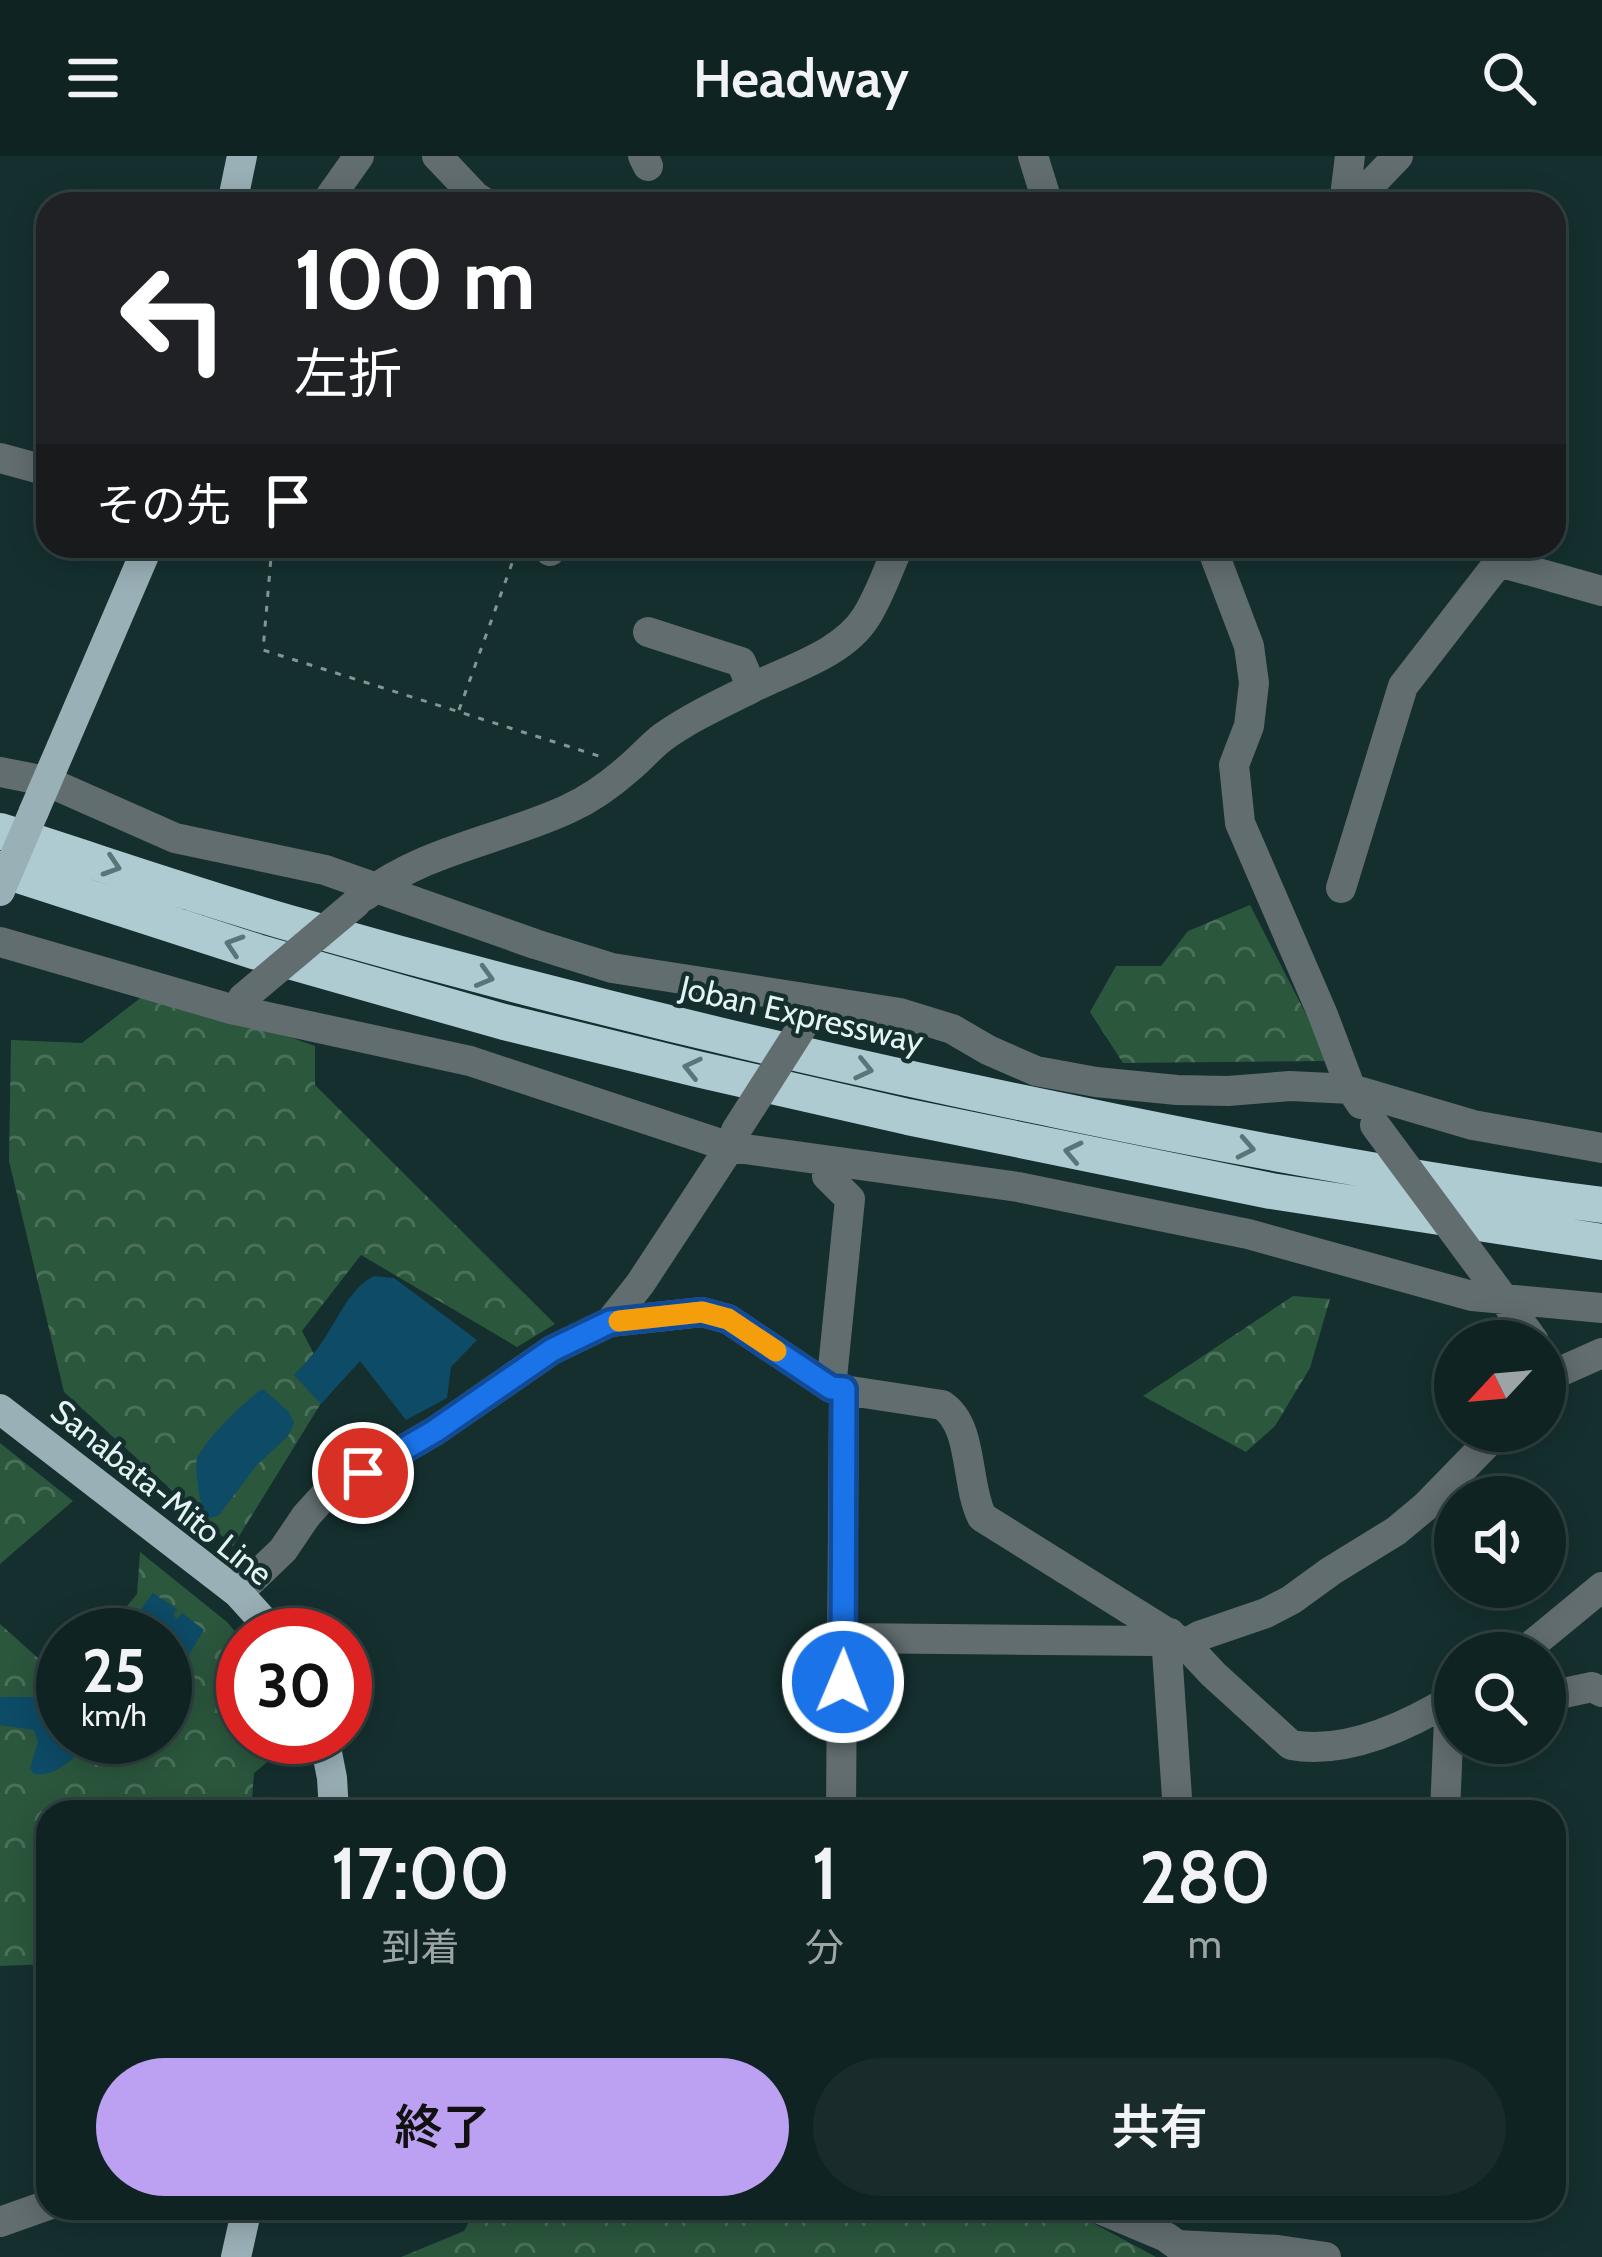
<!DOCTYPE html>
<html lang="ja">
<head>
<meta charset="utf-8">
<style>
	:root { --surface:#102323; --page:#192b2b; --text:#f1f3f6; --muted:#9ca4a6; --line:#304041; --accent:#bca0f2 }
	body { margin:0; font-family:Cabin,"Noto Sans JP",sans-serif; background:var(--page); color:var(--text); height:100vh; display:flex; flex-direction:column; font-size:45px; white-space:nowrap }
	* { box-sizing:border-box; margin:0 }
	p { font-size:39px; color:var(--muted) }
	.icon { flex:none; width:66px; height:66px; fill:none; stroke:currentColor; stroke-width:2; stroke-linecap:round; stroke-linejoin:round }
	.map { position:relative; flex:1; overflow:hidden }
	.sheet { position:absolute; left:36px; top:1644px; width:1530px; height:420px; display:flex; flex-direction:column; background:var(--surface); border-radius:36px; box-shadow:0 6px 30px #0003,0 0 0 3px var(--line) }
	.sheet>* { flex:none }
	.banner { position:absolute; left:36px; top:36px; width:1530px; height:366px; border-radius:36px; box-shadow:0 6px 30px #0003,0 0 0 3px var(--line); background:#202124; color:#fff; overflow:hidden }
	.needle { width:78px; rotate:244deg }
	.fabs { position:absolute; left:1434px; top:1164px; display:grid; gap:24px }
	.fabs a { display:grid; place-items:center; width:132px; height:132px; border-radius:50%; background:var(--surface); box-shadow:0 6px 30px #0003,0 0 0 3px var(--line); font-size:60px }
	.speed { position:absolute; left:36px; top:1452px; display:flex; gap:24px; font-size:60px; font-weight:700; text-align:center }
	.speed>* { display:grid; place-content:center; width:156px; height:156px; border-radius:50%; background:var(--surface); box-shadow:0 6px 30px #0003,0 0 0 3px var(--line); line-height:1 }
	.speed small { font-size:30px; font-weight:400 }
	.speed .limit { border:18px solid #d22; background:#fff; color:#111 }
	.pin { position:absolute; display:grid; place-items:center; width:102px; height:102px; color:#fff; margin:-51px; border:6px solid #fff; border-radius:50%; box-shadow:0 3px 12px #0007 }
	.me { position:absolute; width:132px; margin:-66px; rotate:1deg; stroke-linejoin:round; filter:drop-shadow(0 0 9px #0008) }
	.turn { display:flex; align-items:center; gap:42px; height:252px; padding:0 60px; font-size:54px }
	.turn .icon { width:156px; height:156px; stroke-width:2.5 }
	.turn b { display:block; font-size:84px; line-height:102px }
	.then { display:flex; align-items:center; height:114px; padding:0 60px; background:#0003; gap:24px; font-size:45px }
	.eta { display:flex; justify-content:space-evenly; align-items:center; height:204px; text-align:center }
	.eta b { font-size:72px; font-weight:600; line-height:84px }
	.button { display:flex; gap:24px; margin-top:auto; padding:24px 60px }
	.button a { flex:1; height:138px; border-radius:72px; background:var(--accent); color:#111; font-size:48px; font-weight:600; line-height:138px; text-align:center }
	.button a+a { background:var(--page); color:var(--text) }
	header { display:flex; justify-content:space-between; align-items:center; height:156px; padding:0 60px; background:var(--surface); font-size:54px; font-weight:600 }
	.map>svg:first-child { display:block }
</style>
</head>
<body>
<header><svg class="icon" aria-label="menu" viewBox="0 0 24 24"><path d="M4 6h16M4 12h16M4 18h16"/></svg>Headway<svg class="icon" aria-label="search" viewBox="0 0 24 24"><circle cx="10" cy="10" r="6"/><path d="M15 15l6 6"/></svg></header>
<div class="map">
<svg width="1602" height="2101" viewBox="0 0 1602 2101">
	<defs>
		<pattern id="forest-crowns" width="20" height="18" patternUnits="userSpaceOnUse" patternTransform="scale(3)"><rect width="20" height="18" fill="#2b573d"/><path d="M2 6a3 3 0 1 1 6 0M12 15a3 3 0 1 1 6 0" fill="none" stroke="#4a705a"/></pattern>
	</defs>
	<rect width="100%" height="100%" fill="#152f2f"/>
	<path fill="url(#forest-crowns)" d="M1250,749L1330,905L1123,907L1090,856L1116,810H1161L1188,775Z
		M143,840L236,862L315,890V929L555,1168L517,1191L361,1099L302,1175L331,1231L233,1390L64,1236L9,1005L11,884L82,887Z
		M1293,1140L1330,1143L1310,1212L1275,1270L1246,1296L1143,1240Z
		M0,1287L73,1345L0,1408Z
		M140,1396L227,1466L243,1485V1581H293L294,1584L254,1617L251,1656H48V1808L0,1810V1468L48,1511L63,1505V1581H165V1479H103L137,1438Z
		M476,2052H1065L1156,2101H401L464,2075Z"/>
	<path fill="#0d4b67" d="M374,1120L394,1122L477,1184L451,1211L447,1242L406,1264L360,1205L321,1248L294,1219C303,1209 312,1200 320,1189C337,1166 349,1132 374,1120Z
		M263,1233L289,1256L294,1267L288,1280L256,1310L219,1359L210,1362L204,1360C201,1350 194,1313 197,1303C202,1287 249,1240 263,1233Z
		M153,1437L177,1453L173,1459L177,1463L182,1457L204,1474L167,1535H165V1479H122Z
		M63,1528V1581H92C77,1599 59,1621 34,1618L30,1612L38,1586L34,1574L0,1569V1541H37Z"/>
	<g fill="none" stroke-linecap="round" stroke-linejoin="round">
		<path stroke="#829696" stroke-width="3" stroke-dasharray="6 9" stroke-linecap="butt" d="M272,390L263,494L602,601
			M459,554L515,399L527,402"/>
		<path stroke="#626d70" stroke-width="30" d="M437,0L476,41L487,48
			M643,0L648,10
			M1033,0L1048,48
			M325,48L359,0
			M1344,48L1350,0
			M1352,48L1398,0
			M0,302L48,315
			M1211,390L1249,490L1254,527L1249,570L1234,609L1240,667L1323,859L1351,933L1361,948
			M550,395L551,390
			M752,532C789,513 843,498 866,461C880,439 888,413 899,390
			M0,616L46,625L175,682L325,714L535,788L612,812L900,857L952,873L988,894L1036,915L1096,926L1177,934L1228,935L1290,930L1351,933L1473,969L1602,992
			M1341,732L1403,530L1499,406L1602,435
			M365,740C424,694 501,684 568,653C590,643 611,628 629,612C641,602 651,590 663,581C691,561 722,547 752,532L741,506L648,476
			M0,786L231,853L470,905L730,991L1018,1031L1248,1078L1472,1140L1602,1152
			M828,1005L827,1020L850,1043L831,1232
			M1495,1131L1534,1185
			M610,1166L702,1156L728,1163L831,1232L942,1249C974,1270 965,1327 982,1361L1185,1488L1213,1518L1291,1589C1347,1599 1408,1570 1455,1541
			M1545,1230L1557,1217L1602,1197
			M238,1437L283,1394L306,1360L325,1339L435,1275L552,1194L610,1166L640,1128L730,991L736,975
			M1170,1477L1167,1495L1178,1656
			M843,1482L1155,1485L1170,1477
			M1185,1488L1199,1480L1266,1457L1291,1444L1331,1415L1396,1375L1426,1350L1499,1275
			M1522,1497L1602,1431
			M1545,1541L1592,1531L1602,1536
			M1439,1551L1449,1563L1445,1656
			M841,1656L844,1233
			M1097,2052L1166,2081L1177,2089L1278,2094L1326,2101
			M0,2066L48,2049"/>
		<path stroke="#99b0b6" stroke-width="30" d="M232,48L242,0
			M34,655L148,390
			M0,1253L238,1437L276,1479
			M324,1581L332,1622L334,1656
			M236,2101L247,2052"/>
		<path stroke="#aecbd2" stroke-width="36" d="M0,675C98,706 195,740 293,768C549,841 807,903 1067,956C1244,993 1423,1026 1602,1049
			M0,713L257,796L504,866L697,913L908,961L1271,1035L1602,1086"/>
		<path stroke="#626d70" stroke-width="30" d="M243,842L356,747
			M1375,969L1492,1127
			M737,973L809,860"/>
		<path stroke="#99b0b6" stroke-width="30" d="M0,735L34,655"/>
	</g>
	<defs><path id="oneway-chevron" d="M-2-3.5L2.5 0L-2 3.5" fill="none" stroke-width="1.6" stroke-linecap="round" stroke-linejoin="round" transform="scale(3)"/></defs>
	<g stroke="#5a7578">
		<use href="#oneway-chevron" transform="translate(112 710) rotate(18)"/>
		<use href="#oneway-chevron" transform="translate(234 789) rotate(-162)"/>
		<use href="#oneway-chevron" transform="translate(485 821) rotate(16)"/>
		<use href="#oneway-chevron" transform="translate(692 912) rotate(-167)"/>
		<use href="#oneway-chevron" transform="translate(864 913) rotate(13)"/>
		<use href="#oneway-chevron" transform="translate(1246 992) rotate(11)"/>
		<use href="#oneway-chevron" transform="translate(1073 996) rotate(-168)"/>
	</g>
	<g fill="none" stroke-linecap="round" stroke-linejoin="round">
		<g stroke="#114b97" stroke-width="30">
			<path id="route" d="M363,1317L435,1275L552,1194L610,1166L702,1156L728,1163L831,1232L844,1233L843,1526"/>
		</g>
		<use href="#route" stroke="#1a73e8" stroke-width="21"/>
		<path stroke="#f59e0b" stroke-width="21" d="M619,1165L702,1156L728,1163L776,1195"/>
	</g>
	<g text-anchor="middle" stroke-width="9" stroke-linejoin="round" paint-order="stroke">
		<g font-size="33" fill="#e4f3f3" stroke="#152f2f">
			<text transform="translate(802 858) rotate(13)" y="12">Joban Expressway</text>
			<text transform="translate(162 1336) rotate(39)" y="12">Sanabata-Mito Line</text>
		</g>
	</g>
</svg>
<div class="fabs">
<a><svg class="needle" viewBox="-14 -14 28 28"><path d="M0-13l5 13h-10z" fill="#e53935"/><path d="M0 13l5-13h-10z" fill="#9ca4a6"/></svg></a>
<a><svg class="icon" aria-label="sound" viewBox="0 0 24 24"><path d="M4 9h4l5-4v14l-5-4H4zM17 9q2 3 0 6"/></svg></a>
<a><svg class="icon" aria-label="search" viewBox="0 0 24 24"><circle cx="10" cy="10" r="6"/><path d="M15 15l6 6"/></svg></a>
</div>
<div class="speed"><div>25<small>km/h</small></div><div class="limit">30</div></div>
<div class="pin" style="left:363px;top:1317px;background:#d93025"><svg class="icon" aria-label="arrive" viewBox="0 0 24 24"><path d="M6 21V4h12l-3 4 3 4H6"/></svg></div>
<svg class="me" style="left:843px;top:1526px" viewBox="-20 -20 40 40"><circle r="17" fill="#1a73e8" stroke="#fff" stroke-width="3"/><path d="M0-11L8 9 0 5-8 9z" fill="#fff"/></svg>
<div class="banner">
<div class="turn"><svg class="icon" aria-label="left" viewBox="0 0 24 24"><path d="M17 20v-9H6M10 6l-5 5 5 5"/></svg><div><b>100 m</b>左折</div></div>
<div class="then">その先<svg class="icon" aria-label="arrive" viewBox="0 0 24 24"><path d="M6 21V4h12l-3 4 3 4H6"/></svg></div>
</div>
<section class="sheet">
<div class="eta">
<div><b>17:00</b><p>到着</p></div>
<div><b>1</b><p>分</p></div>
<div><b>280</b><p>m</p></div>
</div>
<div class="button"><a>終了</a><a>共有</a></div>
</section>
</div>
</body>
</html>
